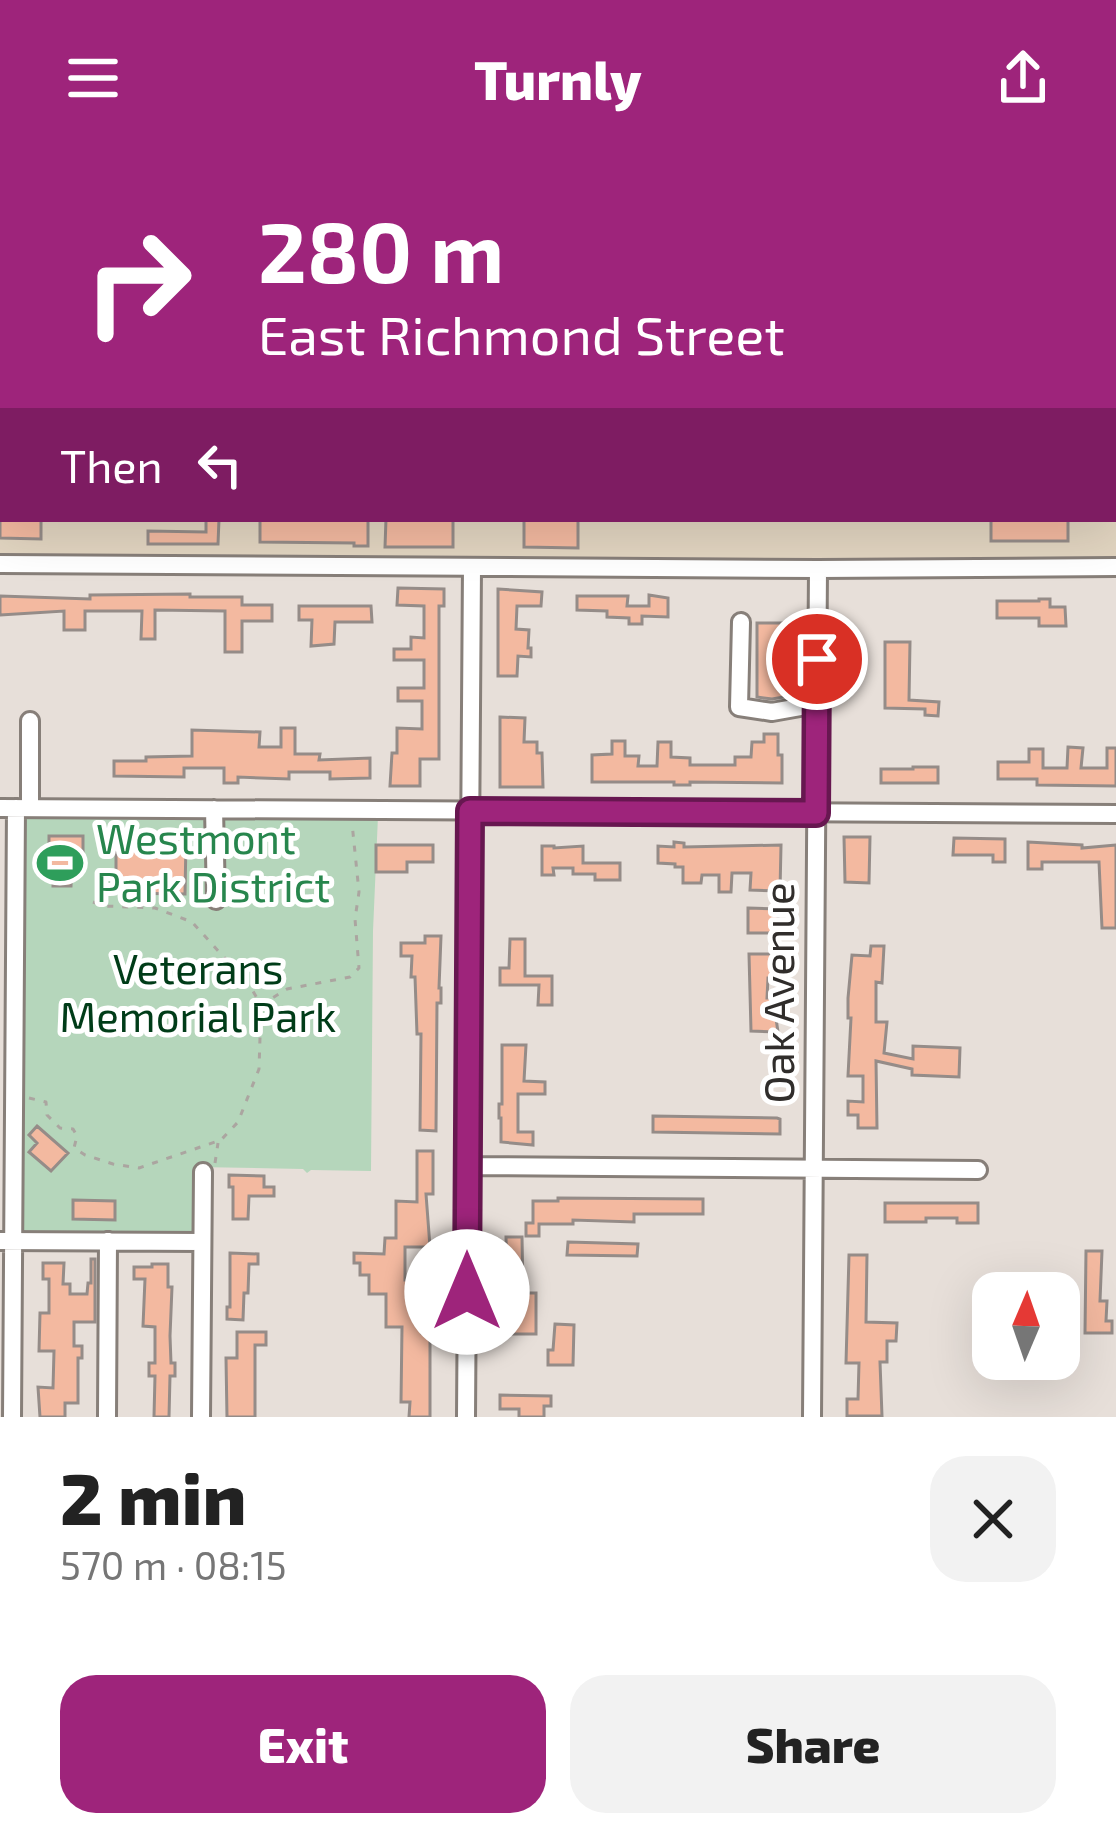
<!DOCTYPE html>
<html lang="en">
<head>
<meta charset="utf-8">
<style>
	:root { --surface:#fff; --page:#f2f2f2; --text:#222; --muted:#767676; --accent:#9e247b }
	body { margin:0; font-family:"Exo 2",sans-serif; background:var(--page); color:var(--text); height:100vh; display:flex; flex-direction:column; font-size:45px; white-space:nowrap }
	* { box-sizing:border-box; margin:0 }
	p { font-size:39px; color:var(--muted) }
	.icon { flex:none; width:66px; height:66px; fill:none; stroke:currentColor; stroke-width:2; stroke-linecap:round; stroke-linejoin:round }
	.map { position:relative; height:1261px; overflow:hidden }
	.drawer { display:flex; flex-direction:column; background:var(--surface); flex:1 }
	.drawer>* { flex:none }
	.hud { position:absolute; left:0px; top:0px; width:1116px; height:366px; box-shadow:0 12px 48px #0002; background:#9e247b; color:#fff; overflow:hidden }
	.needle { width:78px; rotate:2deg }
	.tools { position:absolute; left:972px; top:1116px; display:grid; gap:24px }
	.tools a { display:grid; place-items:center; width:108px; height:108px; border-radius:24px; background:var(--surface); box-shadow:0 12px 48px #0002; font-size:60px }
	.pin { position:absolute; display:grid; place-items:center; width:102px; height:102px; color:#fff; margin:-51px; border:6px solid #fff; border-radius:50%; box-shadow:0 3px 12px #0007 }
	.me { position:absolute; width:132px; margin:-66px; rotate:0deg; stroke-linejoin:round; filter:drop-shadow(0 0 9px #0008) }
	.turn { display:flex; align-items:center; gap:42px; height:252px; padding:0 60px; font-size:54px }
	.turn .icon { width:156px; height:156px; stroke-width:2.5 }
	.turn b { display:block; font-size:84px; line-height:102px }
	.then { display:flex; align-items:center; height:114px; padding:0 60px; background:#0003; gap:24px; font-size:45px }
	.round { display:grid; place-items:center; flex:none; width:126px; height:126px; border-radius:36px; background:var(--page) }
	.summary { display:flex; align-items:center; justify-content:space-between; height:204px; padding:0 60px }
	h1 { font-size:72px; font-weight:800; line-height:90px }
	.primary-button { display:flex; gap:24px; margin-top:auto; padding:24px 60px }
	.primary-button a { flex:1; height:138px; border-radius:36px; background:var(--accent); color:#fff; font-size:48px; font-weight:800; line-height:138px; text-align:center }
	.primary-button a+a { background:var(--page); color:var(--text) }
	header { display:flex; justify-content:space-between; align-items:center; height:156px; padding:0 60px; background:var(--accent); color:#fff; font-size:54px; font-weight:800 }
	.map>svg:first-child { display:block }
</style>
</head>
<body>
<header><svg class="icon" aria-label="menu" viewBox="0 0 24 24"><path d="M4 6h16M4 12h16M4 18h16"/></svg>Turnly<svg class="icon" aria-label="share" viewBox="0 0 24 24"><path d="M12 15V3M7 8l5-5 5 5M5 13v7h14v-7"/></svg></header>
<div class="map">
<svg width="1116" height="1261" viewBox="0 0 1116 1261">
	<rect width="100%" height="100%" fill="#e7dfd9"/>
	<path fill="#e2d5c1" d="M0,308H3V363H1113V344H1116V404L821,406L0,405Z"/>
	<path fill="#b5d6bb" d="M24,657L378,660L373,775L371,1015L311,1014L307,1017L303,1013L196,1011L195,1076L24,1075Z"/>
	<path fill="#f3b9a0" stroke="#958c88" stroke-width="3" d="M0,363H41V383L0,382Z
		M206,363H219L218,388H148V375L206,376Z
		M260,363H368V390H354V387L260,386Z
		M386,363H453V391H385Z
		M524,363H578V392L524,391Z
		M991,363H1068V385H991Z
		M398,432L444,433V450H439V603H420V630H390L392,597H397V572L422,573V545H398V532H424V504H394V493H411V481L424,482V450L397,449Z
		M498,433L542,436L541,450H517L516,473L529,474L528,492H531V501L518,500L517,520H498Z
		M190,438V441H242V449H272V465H242V496H225V455L155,454V483H141L142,455H85V474H64V455L0,459V440L90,443V439Z
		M649,439L668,442V461L642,460V468H629V462L607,461V455L577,454V440H628L627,450H649Z
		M1039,443H1050V451H1065L1066,470H1039V462H997V445H1039Z
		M299,450H371L372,466H335L334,488L311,490L312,464H299Z
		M757,467H790V540L772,543L757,541Z
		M885,486H910L909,544L939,546L938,560L925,559V553L885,552Z
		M500,561L525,562L524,586H537V597H542L543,631H500Z
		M281,572H295V598H320L319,604L370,602V622L330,623V616H289V623L238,621V627H224V612H184V621L114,620V605H146V601L192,600V574L260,576L259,591H281Z
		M764,578H778V599H782V627L690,626V629H674V626H592V599L612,598V585H625V600H639L638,610H657L658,586H671V601L690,602V609H735V601H751L752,586H764Z
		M1068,591L1083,592L1081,612H1107V592H1116V630L1037,629V623H998V606H1029V593H1043V612H1067Z
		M913,611H938V627H881V613H913Z
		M49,680H83V703H72L71,730H53V712H49Z
		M844,681H870L869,727L845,726Z
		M954,682L1005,683V706H993V699H953Z
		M116,684L186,685L185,738L116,737Z
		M674,686L684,687V691L781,689L780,735L750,734L751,717H732L731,736H719V719H702L701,727H683V711H675V708L658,707V690L674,691Z
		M1028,686L1082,689V692L1116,689V772H1102L1099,706H1042V713H1028Z
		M376,689H433V706H407V716H376Z
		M542,690H554V692L583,690V707H620V724H595V718H573V712H553L554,719H542Z
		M748,752L778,753V777H748Z
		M425,780H441L439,832H441V847H437L436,975L420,974L421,878H417L415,821H411L412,800H401V787H425Z
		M510,783H525V820H552V849H538L539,829H500V812H509Z
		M871,790H884L882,827L876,826V866H887L884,897L913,903V890L960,892L959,921L912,919V913L876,905L877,972H858V959H848V945L863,946V920H848L851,862H848V842L852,799L870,800Z
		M749,798H778V822H768L767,842H773L778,876L751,875Z
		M502,889H526L524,925L545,926V938H518V976H533V989L501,986V962H499V948H502Z
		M653,960L777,962L780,963V978L653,976Z
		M37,970L68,997L51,1015L29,996L37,987L29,979Z
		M417,995H433V1038H426L430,1091H405V1124H421V1140H415L414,1160H423L422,1177H430V1261H409L410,1246H401L402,1171H386V1138H369V1119H360V1107H354V1097L384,1098L385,1082H396V1045L417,1046Z
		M229,1019L264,1020V1031H274V1040H249L248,1063H233V1031H229Z
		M558,1042L703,1043V1058H634V1066L573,1064V1068H539V1080H526V1067H533V1045H558Z
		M73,1044L115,1045V1064L73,1063Z
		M885,1047H978V1067H957V1062H926V1066H885Z
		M506,1081H522L523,1137H536V1178H508Z
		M568,1086L638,1088L637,1100L567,1099Z
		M1086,1095H1102L1100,1145H1107L1106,1165H1112V1177H1085Z
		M230,1097L258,1098V1108H249L248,1137H244L243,1164L227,1163V1151H230Z
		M849,1099H867L866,1166L897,1167L896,1185H887V1206H880L882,1260H847V1243H858L859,1207H846Z
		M91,1103H95V1166H74V1190H82V1202H78V1247H65V1261H40L38,1231L53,1232L54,1195H39L40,1157H49V1123H43V1107H64L63,1128H70V1138H87L88,1127H91Z
		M152,1108H168V1131H172L170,1180L171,1207H175V1220H170L169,1261H154L155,1220H149V1207H155V1171L143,1170L145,1123H134V1111H152Z
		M555,1168L574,1169L573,1209H548V1194H553Z
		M237,1176H266V1189H255V1261H227L226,1202H237Z
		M500,1239L551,1240V1250H544V1261H519V1253H500Z"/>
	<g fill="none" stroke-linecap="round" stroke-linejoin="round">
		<g stroke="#877f79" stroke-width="22">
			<path id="minor" d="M84,3V0
				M184,3V0
				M285,3V0
				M384,3V0
				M561,3V0
				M735,3V0
				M908,3V0
				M1081,3V0
				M0,154H3
				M1113,262L1116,265
				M0,408L818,413L1116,411
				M741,466L739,551L772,556L817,548
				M30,565V652
				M0,652L1116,658
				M214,653L216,744
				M468,1010L978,1014
				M0,1085L202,1086
				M12,1261L16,652
				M107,1261L108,1085
				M201,1261L203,1016
				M466,1261L472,411
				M812,1261L818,413"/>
		</g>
		<path stroke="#aba5a0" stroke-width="3" stroke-dasharray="6 9" stroke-linecap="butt" d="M93,746L104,750L155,752L192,766L250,830L261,849L287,833L350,821L359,812L355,763L359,736L352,667
			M29,942L46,946L47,959L60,972L73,973L77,980L74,992L85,999L113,1008L139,1012L221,984L238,966L259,913L261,851
			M215,1007L218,987"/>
		<use href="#minor" stroke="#fff" stroke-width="16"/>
		<g stroke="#4c4946" stroke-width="8">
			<path id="rail" d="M0,292H3
				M1113,334H1116"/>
		</g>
		<use href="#rail" stroke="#fff" stroke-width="3" stroke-dasharray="9" stroke-linecap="butt"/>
	</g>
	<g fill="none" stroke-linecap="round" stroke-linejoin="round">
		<g stroke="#671750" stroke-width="30">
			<path id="route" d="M467,1136L470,655L816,657L817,503"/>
		</g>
		<use href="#route" stroke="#9e247b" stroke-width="21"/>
	</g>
	<defs>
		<g id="stadium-bare" transform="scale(3.6)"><path d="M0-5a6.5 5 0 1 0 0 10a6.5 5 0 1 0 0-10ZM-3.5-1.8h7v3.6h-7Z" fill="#2e9e5b" stroke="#fff" stroke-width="2.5" paint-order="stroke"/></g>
	</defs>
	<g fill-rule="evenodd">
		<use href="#stadium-bare" x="60" y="707"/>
	</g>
	<g text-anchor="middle" stroke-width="10" stroke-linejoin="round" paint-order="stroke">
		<g font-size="42" fill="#27864d" stroke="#fff" text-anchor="start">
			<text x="96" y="698">Westmont<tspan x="96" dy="48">Park District</tspan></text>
		</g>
		<g font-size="42" fill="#003c18" stroke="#fff">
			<text x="198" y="828">Veterans<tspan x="198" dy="48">Memorial Park</tspan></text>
		</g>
		<g font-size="42" fill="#302d2b" stroke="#fff">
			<text transform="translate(779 837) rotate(-90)" y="15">Oak Avenue</text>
		</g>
	</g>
</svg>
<div class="tools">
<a><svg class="needle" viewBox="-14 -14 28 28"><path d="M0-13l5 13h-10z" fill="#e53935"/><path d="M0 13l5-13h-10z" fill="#767676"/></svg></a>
</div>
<div class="pin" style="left:817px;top:503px;background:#d93025"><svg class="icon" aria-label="arrive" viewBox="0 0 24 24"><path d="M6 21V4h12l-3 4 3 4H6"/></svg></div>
<svg class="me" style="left:467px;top:1136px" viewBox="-20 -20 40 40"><circle r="19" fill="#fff"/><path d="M0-13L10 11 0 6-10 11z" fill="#9e247b"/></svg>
<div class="hud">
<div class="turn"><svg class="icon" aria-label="right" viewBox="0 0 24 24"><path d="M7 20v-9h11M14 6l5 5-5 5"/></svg><div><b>280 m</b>East Richmond Street</div></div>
<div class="then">Then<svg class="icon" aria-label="left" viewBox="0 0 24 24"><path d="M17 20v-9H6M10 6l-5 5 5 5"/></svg></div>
</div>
</div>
<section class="drawer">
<div class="summary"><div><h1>2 min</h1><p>570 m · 08:15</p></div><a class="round"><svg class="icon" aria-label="close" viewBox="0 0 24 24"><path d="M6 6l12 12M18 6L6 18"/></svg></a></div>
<div class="primary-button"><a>Exit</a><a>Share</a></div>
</section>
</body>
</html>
